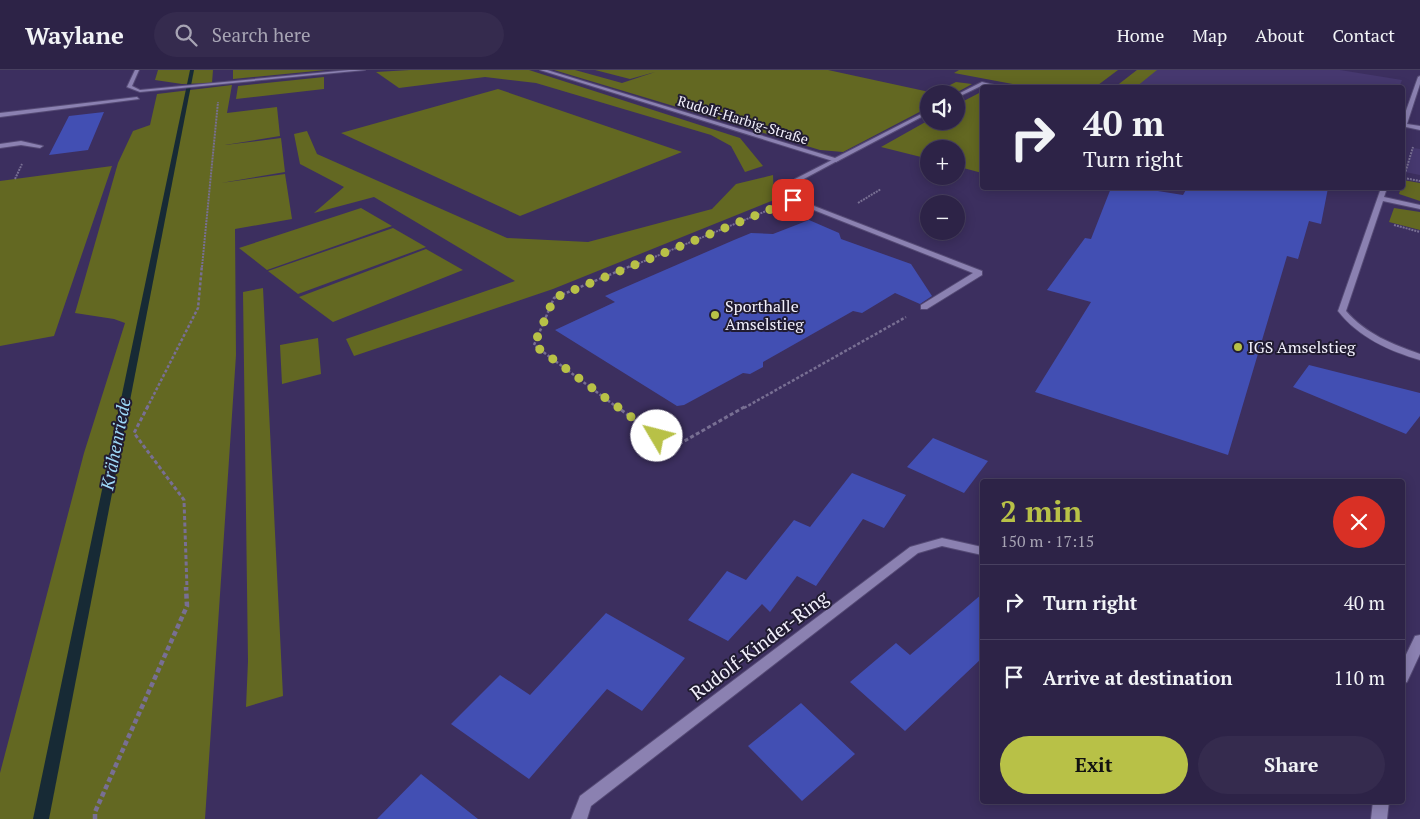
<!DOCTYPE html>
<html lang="en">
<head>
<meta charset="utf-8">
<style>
	:root { --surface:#2d2347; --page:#352b4e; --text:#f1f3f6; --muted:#a7a4b4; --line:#484060; --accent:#b8c147 }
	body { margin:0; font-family:"PT Serif",serif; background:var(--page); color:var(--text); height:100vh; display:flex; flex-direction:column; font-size:19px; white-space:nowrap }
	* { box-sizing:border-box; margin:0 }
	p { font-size:16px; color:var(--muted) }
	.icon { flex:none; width:28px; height:28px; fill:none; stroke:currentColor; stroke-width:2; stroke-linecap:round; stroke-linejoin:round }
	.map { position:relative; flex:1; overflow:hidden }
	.drawer { position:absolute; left:980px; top:409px; width:425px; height:325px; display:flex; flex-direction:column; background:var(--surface); border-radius:5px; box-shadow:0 2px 12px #0003,0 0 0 1px var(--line) }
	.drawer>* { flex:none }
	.hud { position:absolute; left:980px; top:15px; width:425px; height:105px; border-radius:5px; box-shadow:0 2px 12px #0003,0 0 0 1px var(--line); background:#2d2347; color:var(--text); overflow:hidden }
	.controls { position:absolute; left:920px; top:15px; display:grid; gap:10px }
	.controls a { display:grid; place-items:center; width:45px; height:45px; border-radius:50%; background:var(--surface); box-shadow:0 2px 12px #0003,0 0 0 1px var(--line); font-size:25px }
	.pin { position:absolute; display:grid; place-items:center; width:42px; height:42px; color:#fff; margin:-21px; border-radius:10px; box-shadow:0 2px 8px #0006 }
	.me { position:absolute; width:55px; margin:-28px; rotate:307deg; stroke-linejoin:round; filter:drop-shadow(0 0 4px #0008) }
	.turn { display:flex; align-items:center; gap:18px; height:105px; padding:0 20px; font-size:22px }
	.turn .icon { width:65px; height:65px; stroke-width:2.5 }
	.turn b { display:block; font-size:35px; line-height:42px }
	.round { display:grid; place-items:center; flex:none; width:52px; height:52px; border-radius:26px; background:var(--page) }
	.head { display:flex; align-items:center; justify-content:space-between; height:85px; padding:0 20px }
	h1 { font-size:30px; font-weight:700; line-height:38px; color:var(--accent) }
	.button { display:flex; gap:10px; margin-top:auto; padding:10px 20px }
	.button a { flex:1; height:58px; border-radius:30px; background:var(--accent); color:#111; font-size:20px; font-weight:700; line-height:58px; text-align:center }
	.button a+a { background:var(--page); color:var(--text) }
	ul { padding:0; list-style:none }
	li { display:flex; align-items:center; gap:15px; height:75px; padding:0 20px; border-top:1px solid var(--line) }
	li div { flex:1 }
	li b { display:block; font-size:19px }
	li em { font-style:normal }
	header { display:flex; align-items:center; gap:30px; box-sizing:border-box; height:70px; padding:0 25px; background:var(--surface); border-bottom:1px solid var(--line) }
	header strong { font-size:24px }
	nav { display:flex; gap:28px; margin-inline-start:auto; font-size:18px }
	.search { width:350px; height:45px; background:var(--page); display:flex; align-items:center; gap:12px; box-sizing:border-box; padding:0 18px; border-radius:28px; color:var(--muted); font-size:19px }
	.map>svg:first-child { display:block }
</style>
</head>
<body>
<header>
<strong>Waylane</strong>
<div class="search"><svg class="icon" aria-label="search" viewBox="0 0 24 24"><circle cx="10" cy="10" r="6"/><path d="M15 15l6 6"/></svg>Search here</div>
<nav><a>Home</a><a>Map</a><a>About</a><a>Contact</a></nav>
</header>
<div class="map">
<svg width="1420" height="749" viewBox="0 0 1420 749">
	<rect width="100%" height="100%" fill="#3c2f5f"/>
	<path fill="#46386f" d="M1137,0H1340L1402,10L1399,18H1115Z
		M1413,78L1420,79V105L1405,102Z"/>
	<path fill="#636822" d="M158,0H213L212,13L182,14L155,10Z
		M233,0H326L233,9Z
		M410,0H529L740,68L763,96L745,102L731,76L711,65L536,13L485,7L399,18L376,2Z
		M554,0H575L622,13L655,2L630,9L595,0H828L934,23L956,12L972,14L954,24H929V37L843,82L820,80Z
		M959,0H1118L1094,18L1029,17L954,3Z
		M1137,0H1157L1136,17H1115Z
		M324,7V19L236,29L238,16Z
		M232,15L227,43L277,37L280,66L225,75L281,68L285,102L221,113L285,104L292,149L235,159L236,285L205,749H0V703L84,383L125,253L114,249L75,243L118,93L133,61L150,55L157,24Z
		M498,19L682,82L520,146L341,63Z
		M981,22L982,103L956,96V79H929V89L881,77L929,50L956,51V35Z
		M307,61L317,84L507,168L588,172L712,139L736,114L773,105L774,130L553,219L354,286L346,269L515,211L374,127L314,143L344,117L300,94L294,64Z
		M112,96L54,266L0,276V111Z
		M1403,110L1420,113V131L1399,124Z
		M361,138L392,156L267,200L239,178Z
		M1394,138L1420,142V160L1389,152Z
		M393,158L426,177L298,224L268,201Z
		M426,179L463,200L333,252L299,227Z
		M263,218L283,626L246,637L248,591L243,222Z
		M318,268L321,304L282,314L280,275Z"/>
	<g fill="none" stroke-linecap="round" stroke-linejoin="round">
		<path fill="#172a35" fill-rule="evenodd" d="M190,0H194L49,749H33Z"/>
	</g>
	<path fill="#424fb3" d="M104,42L88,80L49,85L69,46Z
		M1111,118H1139L1183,125L1187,118H1328L1321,154L1309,151L1298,189L1287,186L1228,385L1035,322L1091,232L1047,220L1085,168L1091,169Z
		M809,150L839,163L841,169L911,194L932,226L920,234L895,223L862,243L853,241L763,292V297L750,304L743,303L684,335L677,336L555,260L615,232L605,226L734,170L751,163L773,164Z
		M1309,295L1420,323V346L1406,364L1293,317Z
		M933,368L988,391L964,423L907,397Z
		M852,403L906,425L884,458L863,449L816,516L797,506L770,542L762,534L728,571L688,550L727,501L746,510L794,450L810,457Z
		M982,524V588L905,661L850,612L896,573L910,585Z
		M606,543L685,588L642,641L607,619L529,709L451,654L500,605L530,625Z
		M801,633L855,684L802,731L748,676Z
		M421,704L478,749H377Z"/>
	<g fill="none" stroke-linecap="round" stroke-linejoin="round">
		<g stroke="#554a75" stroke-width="2">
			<path id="service" d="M137,27L139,29L0,47V43Z
				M21,71L43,76L40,78L21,75L0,78V74Z"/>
		</g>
		<g stroke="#554a75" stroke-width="2">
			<path id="pedestrian" d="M834,89L839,90L800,111L796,129L982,201V205L927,239H921V235L973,203L791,131L795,109Z"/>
		</g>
		<g stroke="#554a75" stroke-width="2">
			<path id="minor" d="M135,0H139L132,16L140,20L349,0H365L140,22L127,17Z
				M540,0H547L835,88L929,40V43L836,92Z
				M1420,6V14L1407,54L1420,56V60L1406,57L1402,63V52L1418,7Z
				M982,12L1006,18H996L983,15L956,28V25Z
				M1381,118H1387L1384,127L1420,135V139L1383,131L1346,241C1366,264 1392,274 1420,284V290C1389,281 1358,267 1338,241Z
				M942,468L982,477V485L942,476L918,483L591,736L587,749H571L580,726L910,477Z
				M1420,565V584L1407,612L1402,614V593L1415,566Z
				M1373,731H1389L1387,749H1371Z"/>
		</g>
		<path stroke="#786f93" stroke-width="2" stroke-dasharray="2 1" stroke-linecap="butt" d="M1404,108L1420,111
			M15,109L22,94
			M1403,110L1413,77
			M858,133L881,119
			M1394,155L1420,162
			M202,197L218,32
			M630,197L776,137"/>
		<path stroke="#786f93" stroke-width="2.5" stroke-dasharray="3 2" stroke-linecap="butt" d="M147,338L198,238L202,195
			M618,338L534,275L554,228L633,195
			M744,338L906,247"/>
		<path stroke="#786f93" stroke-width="3" stroke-dasharray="4 2.5" stroke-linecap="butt" d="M148,336L134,363L184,430L187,518
			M616,336L672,378L746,336"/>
		<path stroke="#786f93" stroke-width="4.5" stroke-dasharray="5 3" stroke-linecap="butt" d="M95,749V742L187,536L186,517"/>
		<use href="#service" fill="#8b81b1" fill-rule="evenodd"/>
		<use href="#pedestrian" fill="#8b81b1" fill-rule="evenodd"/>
		<use href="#minor" fill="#8b81b1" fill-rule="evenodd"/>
	</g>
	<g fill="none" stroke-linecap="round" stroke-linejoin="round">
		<path stroke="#b8c147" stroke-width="9" stroke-dasharray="0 16.2" d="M657,366L534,275L554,228L793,130"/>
	</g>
	<g fill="#b8c147" stroke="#211c32" stroke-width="2">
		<circle cx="715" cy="245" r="5"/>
		<circle cx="1238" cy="277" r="5"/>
	</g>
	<g text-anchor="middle" stroke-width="4" stroke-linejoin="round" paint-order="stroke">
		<g font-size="14" fill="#f2f0fc" stroke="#211c32">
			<text transform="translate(743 50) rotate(17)" y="5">Rudolf-Harbig-Straße</text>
		</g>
		<g font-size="16" fill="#f2f0fc" stroke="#211c32" text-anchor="start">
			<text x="725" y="242">Sporthalle<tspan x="725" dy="18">Amselstieg</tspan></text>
			<text x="1248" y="283">IGS Amselstieg</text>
		</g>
		<g font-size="18" font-style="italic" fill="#9ed8f9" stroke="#211c32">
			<text transform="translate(116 374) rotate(-79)" y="6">Krähenriede</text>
		</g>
		<g font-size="19" fill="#f2f0fc" stroke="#211c32">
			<text transform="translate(759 575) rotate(-37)" y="7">Rudolf-Kinder-Ring</text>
		</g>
	</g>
</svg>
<div class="controls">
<a><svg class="icon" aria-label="sound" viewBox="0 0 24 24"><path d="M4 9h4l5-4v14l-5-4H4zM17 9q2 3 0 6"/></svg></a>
<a>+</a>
<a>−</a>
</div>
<div class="pin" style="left:793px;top:130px;background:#d93025"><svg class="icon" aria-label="arrive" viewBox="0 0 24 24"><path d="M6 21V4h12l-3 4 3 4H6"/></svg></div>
<svg class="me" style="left:657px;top:366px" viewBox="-20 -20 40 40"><circle r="19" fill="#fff"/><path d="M0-13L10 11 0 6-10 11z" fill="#b8c147"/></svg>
<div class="hud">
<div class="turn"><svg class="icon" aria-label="right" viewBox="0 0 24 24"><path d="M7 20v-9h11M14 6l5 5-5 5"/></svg><div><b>40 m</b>Turn right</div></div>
</div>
<section class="drawer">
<div class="head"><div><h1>2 min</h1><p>150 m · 17:15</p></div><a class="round" style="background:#d93025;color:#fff"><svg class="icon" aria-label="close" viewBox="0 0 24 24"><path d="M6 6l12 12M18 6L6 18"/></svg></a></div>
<ul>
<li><svg class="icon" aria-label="right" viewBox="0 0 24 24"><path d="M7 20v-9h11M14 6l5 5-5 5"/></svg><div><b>Turn right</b></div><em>40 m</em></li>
<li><svg class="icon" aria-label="arrive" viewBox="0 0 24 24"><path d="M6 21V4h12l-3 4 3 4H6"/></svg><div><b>Arrive at destination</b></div><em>110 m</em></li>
</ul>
<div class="button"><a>Exit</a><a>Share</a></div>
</section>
</div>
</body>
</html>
